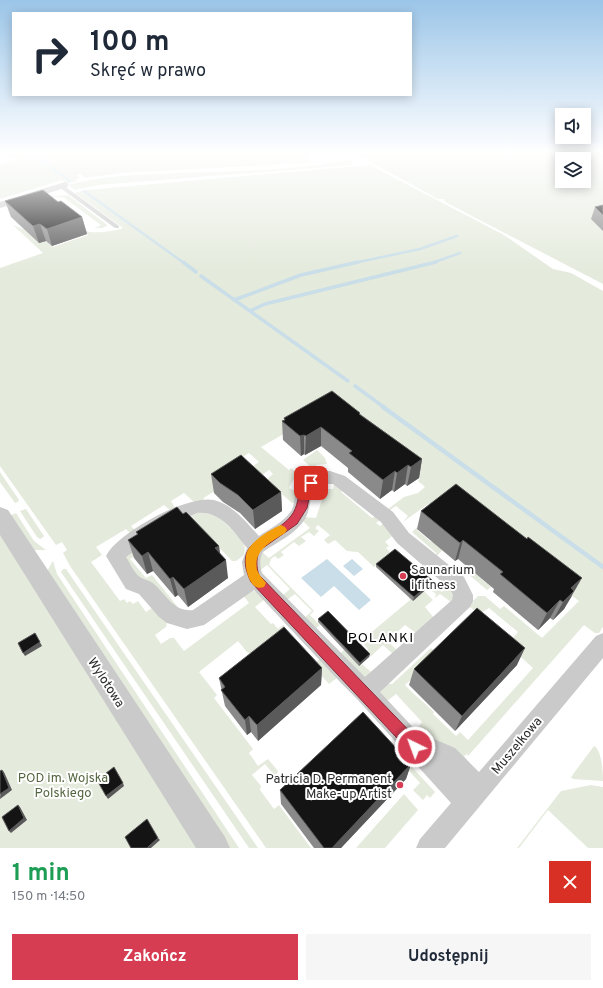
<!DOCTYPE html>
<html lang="pl">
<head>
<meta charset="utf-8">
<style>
	:root { --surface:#fff; --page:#f6f6f7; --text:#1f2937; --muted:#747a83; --accent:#d63d53 }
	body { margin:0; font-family:Overpass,sans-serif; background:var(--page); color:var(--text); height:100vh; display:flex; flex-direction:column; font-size:15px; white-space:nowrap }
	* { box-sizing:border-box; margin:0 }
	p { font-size:13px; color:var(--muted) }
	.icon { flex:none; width:22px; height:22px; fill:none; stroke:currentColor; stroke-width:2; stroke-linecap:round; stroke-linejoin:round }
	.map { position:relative; height:848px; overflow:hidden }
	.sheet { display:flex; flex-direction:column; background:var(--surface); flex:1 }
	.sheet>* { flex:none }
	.top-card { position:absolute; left:12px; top:12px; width:400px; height:84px; border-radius:0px; box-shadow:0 2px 10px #0003; background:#fff; color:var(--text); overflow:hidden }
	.controls { position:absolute; left:555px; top:108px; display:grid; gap:8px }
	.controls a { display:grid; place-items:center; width:36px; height:36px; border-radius:0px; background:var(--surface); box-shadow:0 2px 10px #0003; font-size:20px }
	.pin { position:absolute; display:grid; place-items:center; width:34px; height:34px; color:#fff; margin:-17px; border-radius:8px; box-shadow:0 2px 6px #0006 }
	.me { position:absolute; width:44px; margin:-22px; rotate:318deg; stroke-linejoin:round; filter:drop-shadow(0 0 3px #0008) }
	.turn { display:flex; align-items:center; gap:14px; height:84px; padding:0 12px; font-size:18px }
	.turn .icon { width:52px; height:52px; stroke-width:2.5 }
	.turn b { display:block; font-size:28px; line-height:34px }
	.round { display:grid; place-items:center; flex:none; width:42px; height:42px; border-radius:0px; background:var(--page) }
	.summary { display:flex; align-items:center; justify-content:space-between; height:68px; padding:0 12px }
	h1 { font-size:24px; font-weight:700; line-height:30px; color:#1e9e55 }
	.primary-button { display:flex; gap:8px; margin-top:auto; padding:8px 12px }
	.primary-button a { flex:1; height:46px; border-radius:0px; background:var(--accent); color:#fff; font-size:16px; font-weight:700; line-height:46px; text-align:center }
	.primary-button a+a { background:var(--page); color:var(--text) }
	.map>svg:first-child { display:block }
</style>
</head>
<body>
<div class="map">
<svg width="603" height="848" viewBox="0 0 603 848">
	<rect width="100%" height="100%" fill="#fff"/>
	<path fill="#e4eadc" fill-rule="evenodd" d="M5,153H316L309,155V159L312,162L305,163L121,173L85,178L80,174L77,175L80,178L75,180L77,181L67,184L62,180L0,199V164L13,160Z
		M354,153H603V284L445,202L444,199H438ZM562,159H584V181H562Z
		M357,158L360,160L350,161L353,165L98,185L75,190L68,185C104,175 140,175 177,173C236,171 299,171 357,158Z
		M370,165L504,235L553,269L571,273L603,291V627L599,633H595L584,625L468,756L467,754L464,756L467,760L423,740L415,732L422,722L396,694L387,701L381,695L380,690L384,684H392L431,648L439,654L405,685C415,696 423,701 434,712L433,714L456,736L460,732L468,740L533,668L511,648L512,639L518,632L489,608L479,614L470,607V604L478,596H485L500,609L504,606L542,638L579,601L451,503L438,513L428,504L403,522L408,516L396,506L390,510L388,509L404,497L418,493L425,487L418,481L420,479L329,408L261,447L289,470L291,468L297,473L301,470L309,477L307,478L298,476L297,479H294L289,488L298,492L296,503H292L266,480L273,474L269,470L262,475L253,466L259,462L249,453L232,463L243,474L205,497L202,501L194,502L184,493L171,501L175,508L171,511L164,505L131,526L136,531L131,534L126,529L96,547L102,555L91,562L120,601L124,599L127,603L130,601L133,604L138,601L146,612L152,608L167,622L166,627L155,635L161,644L170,638H174L184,651L249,603L243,595L250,590L257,592L265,599L255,607L271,624L273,623L278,629L283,625L285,626L251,654L247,652L238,641L199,672L217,695L214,698L253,749L249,753L258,766L268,759L278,771L277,774L274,775L265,764L252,775L261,786L260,790L274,809L279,805L311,848H266L70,566L63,553L67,550L62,542L56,545L0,466V268L43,253L13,225L23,229L51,220L35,231L53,247L88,235L85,231H86C93,234 116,231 123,228L75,193L86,190Z
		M68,195L106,224L107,226L102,228H95L101,225L63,197H53L5,210L48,197Z
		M317,450L325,458L327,464L316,465V472L303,460Z
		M0,472L19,500L18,502L15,503L0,482Z
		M327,482L328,489H333L334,483L344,490L341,492L372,518L376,516L380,520L376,523L380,526L384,523L392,536L385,542L389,546L386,548L391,553L374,567L358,552L347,551L335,540L328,544L324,540L330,535L318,525L315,528L319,531L314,536L309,532L301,537L306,541L299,546L294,542L281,552L284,555L278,559L275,556L271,559L269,565L314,611L310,615L320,625L313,630L303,619L312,611L295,594L287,600L283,595L290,589L267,565L259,571L256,558L262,552L269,558L310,528L302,520L303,517L316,518L323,497L311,495L313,490L319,495L327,489L321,484Z
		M26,509L44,536L42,538L40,539L37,537L20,511Z
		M199,512L217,515L243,541L245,548L244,555L236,561H232L192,519L191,516Z
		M16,513L34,541L46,550H34L9,516Z
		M427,518L429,519L417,530L431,542L434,539L444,548L437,556L436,553L412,532Z
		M0,530L201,848H0Z
		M126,552L139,553L130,559L146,578L152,575L181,611L138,579L124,555Z
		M53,561L57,574L239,848H227L47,571Z
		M465,565L491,587L487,590L461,568Z
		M63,569H66L258,848H249L61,572Z
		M432,584L442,592L448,587L455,595L451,602L440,594L435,598L436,594L428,588Z
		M424,591L433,600L425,607L434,618L416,633L405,625L387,641L396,649L393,654L383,645L370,657L365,652L368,649L361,641L410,600L408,597L413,601Z
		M344,650L359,666L362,664L371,672L370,675L366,678L340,654Z
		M320,659L338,677L329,684L312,665Z
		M594,746C602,750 603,773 603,781L573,779L571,777Z
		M398,752L435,792L430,798L427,795L423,800L413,790L420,783L395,755Z
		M591,785L603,787V848H588L548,810L519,848H517L561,791Z
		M404,794L418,810L385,848H356Z"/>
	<path fill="#c9dee8" d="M327,559L371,600L359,610L334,586L321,597L301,578Z
		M352,559L363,569L354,576L343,566Z"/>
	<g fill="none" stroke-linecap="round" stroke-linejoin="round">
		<path stroke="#c9dee8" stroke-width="2.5" d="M31,153L70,181
			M84,191L184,263
			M354,263L420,249L457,236
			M432,263L460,253"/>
		<path stroke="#c9dee8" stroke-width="3.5" d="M183,262L196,272
			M201,276L348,381
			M234,300L301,275L358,262
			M250,311L265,304L436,262
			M355,386L385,408"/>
		<path stroke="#c9dee8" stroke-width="4.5" d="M383,407L603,567"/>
		<path fill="#cacaca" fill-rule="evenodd" d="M59,185H63L119,226V228H115L59,187Z"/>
		<path fill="#cacaca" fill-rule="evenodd" d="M65,182L68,183V187L0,208V202Z
			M321,471H330L345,476L393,512L409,533L464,577L473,595V601L470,607L380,692L422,737L434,739L455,748L479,772L596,636L603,633V658L445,848H416L420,839L451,803L357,699L341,683L254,590L204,625L187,629L167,623L159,617L139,594L126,589L106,556C117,533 188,494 214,500C233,505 246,522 259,536C269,529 284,522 291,511C294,507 294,501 295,496C298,481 308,475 321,471ZM321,484H333L381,522L397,543L450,589L453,595L452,600L365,677L262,573C260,566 259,559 263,552C277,542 296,534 305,519C312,507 308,491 321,484ZM197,513C221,511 233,531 247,548L242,562L244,575L193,610C174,612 167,596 154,584C150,580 144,580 140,577C134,573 130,563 126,557L166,528Z"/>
		<path fill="#cacaca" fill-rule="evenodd" d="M0,507L8,510L225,837L230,848H196L0,535Z"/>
	</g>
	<path fill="#8a8a8a" d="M5,201L58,202L82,217L87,234L52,246L46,241L39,243L11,217Z
		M603,205V231L591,219L595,207Z
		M360,414L422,459L419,478L407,486L405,484L394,492L392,490L380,499L348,472V468L321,446L305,455L304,454L301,456L283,440L282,421L284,420V418Z
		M211,474L281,492L282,511L255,529L240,513L223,502L214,493Z
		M421,511L514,529L572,596L564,609L553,620L550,618L538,630L493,592L494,589L458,559L455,561L417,529Z
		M183,514L219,546L220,553L228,578L188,607L178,595L175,597L153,571L147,574L134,558L128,540L137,535L136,532Z
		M376,564L432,584L413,601L376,567Z
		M318,619L370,654L369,657L359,666L318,622Z
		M517,665L455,731L409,685L414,669Z
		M322,668L321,685L258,741L251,732L247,735L225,706L219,678Z
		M411,764L406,779L341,848H314L281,804L280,790Z"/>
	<path fill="#5a5a5a" d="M82,217L87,234L52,246L47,229Z
		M40,224L46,241L39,243L33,226Z
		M321,427V446L305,455L306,436Z
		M304,435V454L301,456L300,436Z
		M422,459L419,478L407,486L411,467Z
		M408,465L405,484L394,492L397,473Z
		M395,471L392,490L380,499L383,480Z
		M281,492L282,511L255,529L253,510Z
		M463,540L458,559L455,561L460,543Z
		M219,546L221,563L226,560L228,578L188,607L184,589L215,548Z
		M148,552L153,571L147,574L142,556Z
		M173,577L178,595L175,597L170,579Z
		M582,578L564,609L553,620L571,588Z
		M433,581L432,584L413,601L414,597Z
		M560,600L550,618L538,630L547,613Z
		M35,633L42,646L25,656L23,653Z
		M525,648L517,665L455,731L462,716Z
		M370,654L369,657L359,666L360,663Z
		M322,668L321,685L258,741L257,725Z
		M249,716L251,732L247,735L245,720Z
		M411,764L406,779L341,848H332Z
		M2,770L4,772L12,790L0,799Z
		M123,783L124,786L108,799L106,796Z
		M18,805L20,807L27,820L11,833L9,831Z
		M158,838L160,840L151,848H147Z"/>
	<path fill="#141414" stroke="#5a5a5a" d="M43,190L58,202L61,201L82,217L47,229L40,224L33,226L5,201Z
		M603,205V215L595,207Z
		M332,391L360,413L359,414L422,459L411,467L408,465L397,473L395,471L383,480L349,453L352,451L321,427L306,436L304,435L300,436L282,421L285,420L284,418Z
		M241,455L281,492L253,510L238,495L220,483L211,474Z
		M456,484L514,529L527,539L528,537L582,578L571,588L574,591L563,602L560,600L547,613L500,574L503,572L463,540L460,543L421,511Z
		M177,507L183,514L186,512L219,546L215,548L226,560L184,589L173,577L170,579L148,552L142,556L128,540L138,534L136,532Z
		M395,549L433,581L414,597L376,564Z
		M477,608L525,648L462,716L414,669Z
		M328,611L370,654L360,663L318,619Z
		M284,627L322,668L257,725L249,716L245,720L221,690L225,687L219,678Z
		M35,633L40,642L23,653L18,643Z
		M363,712L411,764L332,848H324L280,790Z
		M114,767L123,783L106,796L97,780Z
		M2,770L9,788L0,794V771Z
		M18,805L24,818L9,831L2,817Z
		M147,819L158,838L147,848H131L125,837Z"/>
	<linearGradient id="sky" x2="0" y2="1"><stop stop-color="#9bc5e8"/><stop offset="0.56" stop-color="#fff"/><stop offset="1" stop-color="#fff" stop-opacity="0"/></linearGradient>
	<rect width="603" height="272" fill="url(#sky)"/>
	<path fill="#d63d53" stroke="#8b2836" d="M311,479L316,483L311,489L307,508L297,524L260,550C256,557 256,567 259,575L420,742L422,747L420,752L415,754L410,752L251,582C230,538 272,540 291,516C299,506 297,495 303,484Z"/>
	<path fill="#f59e0b" d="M281,525L285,527L287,530L285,533C271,542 253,550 257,570C259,575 263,579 266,583L264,587C248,593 243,562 247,552C251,541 271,529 281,525Z"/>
	<g fill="#d63d53" stroke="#fff" stroke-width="1.5">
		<circle cx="403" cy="576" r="4"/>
		<circle cx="400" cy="785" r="4"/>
	</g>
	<g text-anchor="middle" stroke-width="4" stroke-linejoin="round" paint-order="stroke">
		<g font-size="13" fill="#2d2d2d" stroke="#fff" text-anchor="start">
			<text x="411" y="574">Saunarium<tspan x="411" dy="15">i fitness</tspan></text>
			<text x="392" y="783" text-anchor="end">Patricia D. Permanent<tspan x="392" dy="15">Make-up Artist</tspan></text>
		</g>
		<g font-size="13" fill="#2d2d2d" stroke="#fff">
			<text transform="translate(107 682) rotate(57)" y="5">Wylotowa</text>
			<text transform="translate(516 745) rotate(-50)" y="5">Muszelkowa</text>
		</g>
		<g font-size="13" fill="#53653e" stroke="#fff">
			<text x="63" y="782">POD im. Wojska<tspan x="63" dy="15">Polskiego</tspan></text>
		</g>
		<g font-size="14" letter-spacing="1" fill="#000" stroke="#fff">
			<text x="381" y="642">POLANKI</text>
		</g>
	</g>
</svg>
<div class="controls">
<a><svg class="icon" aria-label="sound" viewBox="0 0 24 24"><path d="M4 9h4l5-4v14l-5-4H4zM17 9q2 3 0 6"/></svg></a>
<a><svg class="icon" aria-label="layers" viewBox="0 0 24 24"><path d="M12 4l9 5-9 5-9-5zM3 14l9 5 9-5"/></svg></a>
</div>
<div class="pin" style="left:311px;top:483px;background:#d93025"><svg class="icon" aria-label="arrive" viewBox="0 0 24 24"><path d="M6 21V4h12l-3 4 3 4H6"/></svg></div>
<svg class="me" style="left:415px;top:747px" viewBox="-20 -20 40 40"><circle r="17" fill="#d63d53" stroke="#fff" stroke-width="3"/><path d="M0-11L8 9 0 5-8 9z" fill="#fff"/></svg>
<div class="top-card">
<div class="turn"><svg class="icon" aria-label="right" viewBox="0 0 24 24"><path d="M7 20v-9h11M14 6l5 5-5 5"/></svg><div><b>100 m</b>Skręć w prawo</div></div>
</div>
</div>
<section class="sheet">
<div class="summary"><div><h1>1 min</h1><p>150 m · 14:50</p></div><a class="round" style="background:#d93025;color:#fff"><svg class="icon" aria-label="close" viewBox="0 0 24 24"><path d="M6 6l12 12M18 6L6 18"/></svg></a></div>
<div class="primary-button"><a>Zakończ</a><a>Udostępnij</a></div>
</section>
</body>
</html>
